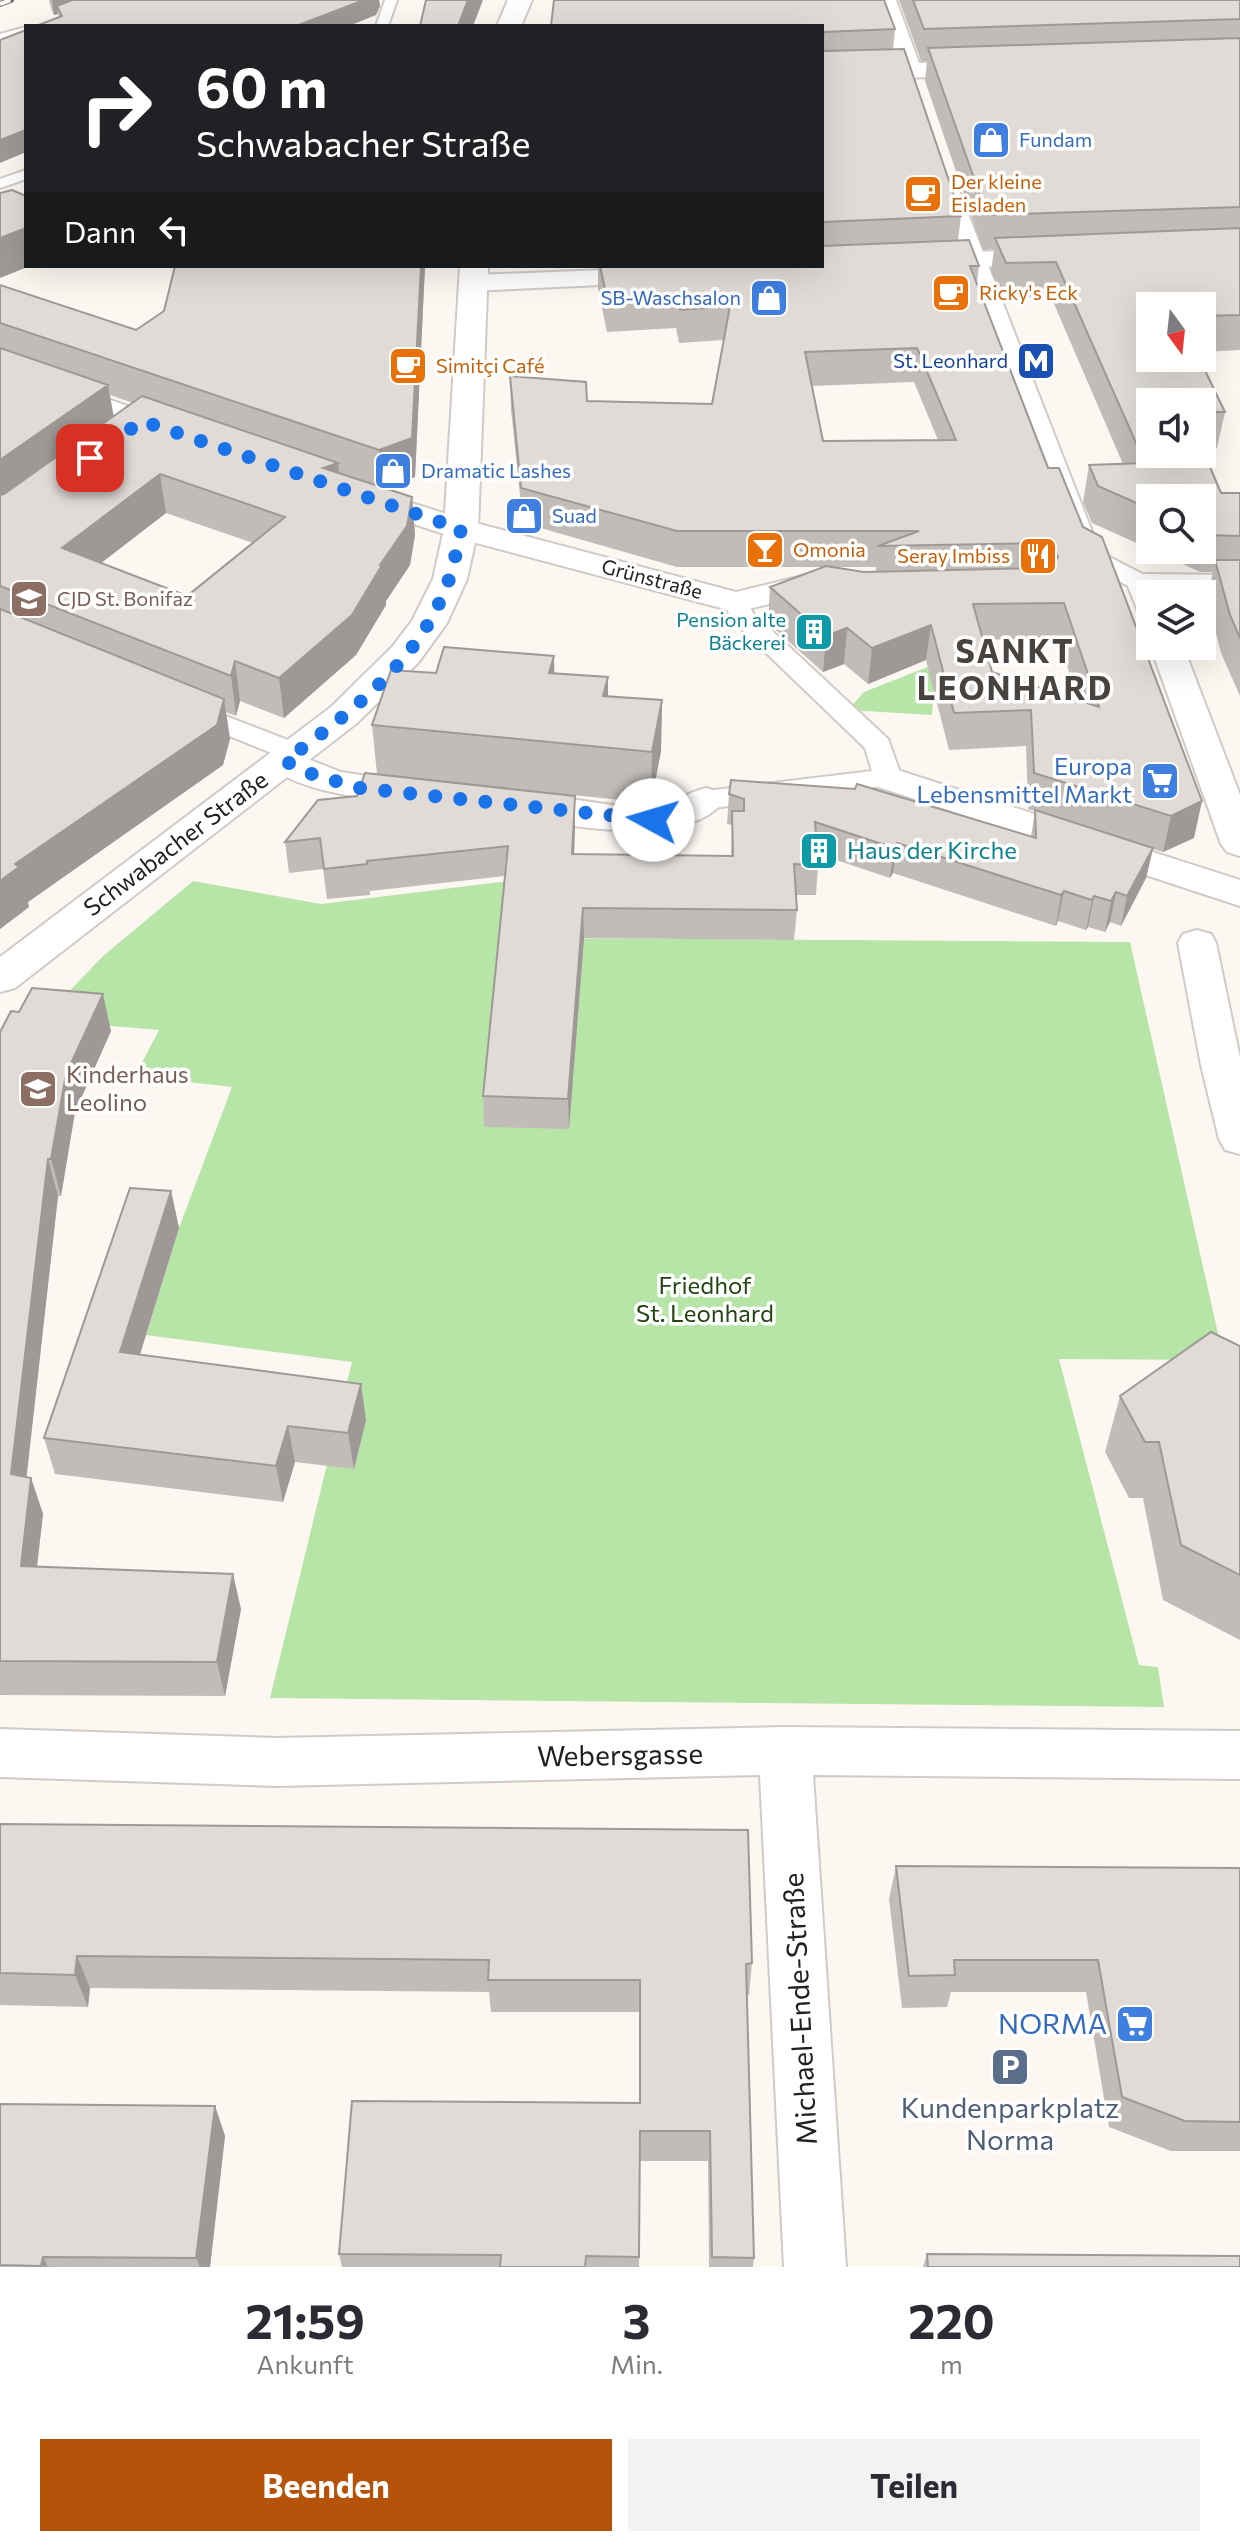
<!DOCTYPE html>
<html lang="de">
<head>
<meta charset="utf-8">
<style>
	:root { --surface:#fff; --page:#f2f2f3; --text:#2b2b33; --muted:#7c7c81; --accent:#b45309 }
	body { margin:0; font-family:Commissioner,sans-serif; background:var(--page); color:var(--text); height:100vh; display:flex; flex-direction:column; font-size:30px; white-space:nowrap }
	* { box-sizing:border-box; margin:0 }
	p { font-size:26px; color:var(--muted) }
	.icon { flex:none; width:44px; height:44px; fill:none; stroke:currentColor; stroke-width:2; stroke-linecap:round; stroke-linejoin:round }
	.map { position:relative; height:2267px; overflow:hidden }
	.panel { display:flex; flex-direction:column; background:var(--surface); flex:1 }
	.panel>* { flex:none }
	.banner { position:absolute; left:24px; top:24px; width:800px; height:244px; border-radius:0px; box-shadow:0 8px 32px #0002; background:#202124; color:#fff; overflow:hidden }
	.needle { width:52px; rotate:165deg }
	.controls { position:absolute; left:1136px; top:292px; display:grid; gap:16px }
	.controls a { display:grid; place-items:center; width:80px; height:80px; border-radius:0px; background:var(--surface); box-shadow:0 8px 32px #0002; font-size:40px }
	.pin { position:absolute; display:grid; place-items:center; width:68px; height:68px; color:#fff; margin:-34px; border-radius:16px; box-shadow:0 4px 12px #0006 }
	.me { position:absolute; width:88px; margin:-44px; rotate:276deg; stroke-linejoin:round; filter:drop-shadow(0 0 6px #0008) }
	.turn { display:flex; align-items:center; gap:28px; height:168px; padding:0 40px; font-size:36px }
	.turn .icon { width:104px; height:104px; stroke-width:2.5 }
	.turn b { display:block; font-size:56px; line-height:68px }
	.then { display:flex; align-items:center; height:76px; padding:0 40px; background:#0003; gap:16px; font-size:30px }
	.eta { display:flex; justify-content:space-evenly; align-items:center; height:136px; text-align:center }
	.eta b { font-size:48px; font-weight:700; line-height:56px }
	.action { display:flex; gap:16px; margin-top:auto; padding:16px 40px }
	.action a { flex:1; height:92px; border-radius:0px; background:var(--accent); color:#fff; font-size:32px; font-weight:700; line-height:92px; text-align:center }
	.action a+a { background:var(--page); color:var(--text) }
	.map>svg:first-child { display:block }
</style>
</head>
<body>
<div class="map">
<svg width="1240" height="2267" viewBox="0 0 1240 2267">
	<rect width="100%" height="100%" fill="#fdf7f2"/>
	<path fill="#b7e4a7" d="M943,661L974,699L933,702L932,715L848,710L864,692Z
		M193,881L321,904L509,881L531,938L1130,942L1224,1360L1059,1359L1139,1665L1158,1667L1164,1707L270,1698L352,1362L146,1335L179,1228L232,1087L135,1076L159,1030L42,1020L103,956Z"/>
	<g fill="none" stroke-linecap="round" stroke-linejoin="round">
		<g stroke="#d1cbc7" stroke-width="4">
			<path id="service" d="M385,0H397L388,26H376Z
				M26,27V35L0,42V34Z
				M26,170V179L0,188V179Z"/>
		</g>
		<g stroke="#d1cbc7" stroke-width="4">
			<path id="pedestrian" d="M946,177L956,183L1100,552L1152,579L1155,584L1152,589H1134L1080,561L1077,556L936,183Z
				M736,594L745,597L753,613L888,739L902,778L898,784L706,809L696,806L692,800L696,794L706,791L872,771L865,748L733,621L723,602L727,597Z
				M187,701L306,747L310,753L306,759L296,761L286,759L178,715L174,709L178,703Z"/>
		</g>
		<g stroke="#d1cbc7" stroke-width="4">
			<path id="minor" d="M874,0H896L919,63L985,61L994,63L997,68L994,73L985,75L822,81V67L896,64Z
				M1051,249L1061,251L1065,257L1061,263L922,270L912,268L908,262L912,256L922,254Z
				M656,268L666,270L670,276L666,282L473,291L463,289L459,283L463,277L473,275Z
				M0,361L184,426L188,432L184,438L173,441L162,438L0,380Z
				M361,487L472,522L736,592L806,575L838,582L842,589L838,596L826,599L806,595L736,612L450,536L350,503L345,496L350,489Z
				M1143,574L1240,575V595L1150,594V614L1138,611L1127,584L1131,577Z
				M1150,645L1183,646L1240,795V856L1227,852L1221,844Z
				M285,750L341,772L431,786L436,794L431,802L418,805C382,800 288,793 267,761L272,753Z
				M888,767L1240,880V906L875,786L870,778L875,770Z
				M706,788L719,792L724,800C691,850 556,826 507,813L502,805L507,797C538,789 602,807 640,807C668,807 681,795 706,788Z
				M1197,930L1211,934L1216,943L1240,1058V1154L1225,1150L1219,1139L1201,1065L1178,943L1183,934Z
				M785,1727L1240,1731V1779L813,1775L846,2267H784L760,1775L276,1786L0,1777V1729L276,1738Z"/>
		</g>
		<g stroke="#d1cbc7" stroke-width="4">
			<path id="secondary" d="M508,0H532L521,26H497Z
				M460,266H488L478,529L467,579L447,623L418,663L357,723L15,988L0,992V957L331,707L392,647L412,621L433,579L444,529Z"/>
		</g>
		<use href="#service" fill="#fff" fill-rule="evenodd"/>
		<use href="#pedestrian" fill="#fff" fill-rule="evenodd"/>
		<use href="#minor" fill="#fff" fill-rule="evenodd"/>
		<use href="#secondary" fill="#fff" fill-rule="evenodd"/>
		<g stroke="#6c6966" stroke-width="6">
			<path id="rail" d="M0,4L11,0"/>
		</g>
		<use href="#rail" stroke="#fff" stroke-width="4" stroke-dasharray="11" stroke-linecap="butt"/>
	</g>
	<path fill="#c2bcb9" fill-rule="evenodd" d="M49,0H379L380,6L376,15L59,18L58,14L54,15L51,8Z
		M899,0H1240V350L1202,352V306H1150L1225,412L1217,448H1202L1221,493H1240V696L1221,653L1207,598L1213,572H1200L1152,550H1202V498H1150V549L1092,523L1083,502L1089,465L1123,464L1051,297L1002,298L991,272L994,249L983,250L925,81L927,61H921ZM1150,402H1202V454Z
		M822,26L895,29L893,49L961,216L958,241L979,266L977,283L1194,838L1163,852L1153,849L1146,878L1121,926L1110,922L1105,932L1088,927L1086,930L1058,921L1056,926L893,873L890,878L818,854V865L816,895H796L797,910L794,940L584,938L569,1129L484,1127L483,1096L505,876L370,891V895L327,899L323,869L289,873L285,842L357,796L377,774L372,725L436,673H554L608,677V696L662,700L661,751L651,803L504,788L575,826L574,854L731,856L732,825L727,824L729,794L1031,836L1035,811L1028,809L1026,746L949,750L926,660L868,684L844,664L823,672L768,623L770,587L824,567H677L523,523L511,410L510,376L587,401L712,404L724,340L679,343L676,328L607,332L598,289V266H593H822ZM914,382L938,440L823,441L812,386ZM831,567H876V572H864ZM1058,638L1078,700L992,672L983,640Z
		M175,266H425L415,477L383,488L412,497L415,535L410,565L386,601V605L356,655L284,718L240,701L236,716L226,712L230,739L223,765L28,902L29,907L0,929V285L136,330L164,311ZM110,395L133,403L113,417ZM166,513L253,543L187,596L101,563Z
		M111,1031L75,1112L61,1196H58L26,1477L31,1478L43,1514L37,1566L241,1609L225,1696L0,1695V1032Z
		M171,1191L179,1228L140,1355L366,1420L354,1469L295,1462L283,1502L55,1474L44,1438Z
		M1240,1346V1640L1163,1600L1143,1498H1129L1105,1452L1120,1396Z
		M0,1824L752,1963L749,1995L746,1996L754,2258L753,2267H709L708,2161H640L639,2267H342L339,2254L639,2103L640,2012H491L489,1992L90,1988L88,2007L0,2005Z
		M896,1866L1240,1868V2151H1171L1109,2127L1086,1992H951L947,2007L902,2008L889,1899Z
		M0,2104L215,2106L225,2136L210,2267H0Z
		M927,2254L1240,2267H923Z"/>
	<path fill="#9e9996" d="M52,0H94L57,6L58,14L54,15Z
		M364,0H379L380,6L376,15L349,26H296Z
		M468,0H483L473,26H458Z
		M26,130V152L0,163V140Z
		M824,222L822,254V227Z
		M26,228V266H30L0,278V238Z
		M421,266H425L415,477L382,488L379,450Z
		M108,385L115,423L0,504V460Z
		M338,463L342,502L323,468Z
		M160,474L166,513L70,587L62,548Z
		M412,497L415,535L410,565L386,601V605L356,655L284,718L279,678L380,565Z
		M931,625L926,660L868,684L872,648Z
		M847,628L844,664L823,672L826,636Z
		M554,656L555,706L549,673Z
		M235,661L240,701L236,716L231,676Z
		M608,677V727L603,696Z
		M224,699L230,739L223,765L28,902L29,907L0,929V881L15,864Z
		M662,700L661,751L651,803L652,752Z
		M575,796V826L573,884L572,854Z
		M1202,801L1194,838L1163,852L1171,816Z
		M897,843L893,873L890,878L894,848Z
		M1153,848L1146,878L1121,926L1127,896Z
		M1064,891L1058,921L1056,926L1061,895Z
		M1116,892L1110,922L1105,932L1111,901Z
		M1094,896L1088,927L1086,930L1092,900Z
		M583,908L584,938L569,1129L568,1099Z
		M103,994L111,1031L75,1112L61,1196L51,1159L66,1074Z
		M48,1159L58,1196L23,1509L11,1474Z
		M171,1191L179,1228L129,1389L120,1352Z
		M361,1384L366,1420L354,1469L348,1433Z
		M288,1426L295,1462L283,1502L276,1466Z
		M31,1478L43,1514L33,1600L21,1566Z
		M233,1574L241,1609L225,1696L217,1662Z
		M77,1956L90,1988L88,2007L75,1975Z
		M215,2106L225,2136L210,2267H200L196,2258Z
		M43,2257L48,2267L41,2266Z"/>
	<path fill="#e1dbd7" stroke="#9e9996" stroke-width="2" fill-rule="evenodd" d="M72,0H364L296,26H36L62,16L57,6Z
		M426,0H468L458,26H420Z
		M554,0H884L895,29L824,32L822,43V26H551Z
		M913,0H1240V19L924,29Z
		M26,30V130L0,140V40Z
		M1240,38V207L987,215L928,48Z
		M822,49L824,51L904,49L961,216L824,222L822,227Z
		M12,190L26,196V228L0,238V193Z
		M1240,228V315L1202,316V306H1150V358H1199L1225,412H1202V402H1150V454H1202V448L1221,493H1240V536L1208,535L1202,532V498H1150V509L1098,486L1089,465L1145,463L1056,262L1006,263L995,238Z
		M969,240L979,266H970L1048,468H1059L1083,527L1102,537L1202,801L1171,816L1034,773L1031,710L954,713L931,625L872,648L847,628L826,636L770,587L826,566L864,572L1040,568L1052,565L1058,557L1052,546L1039,543L878,546L919,531H677L521,488L510,376L586,382L587,401L712,404L730,306L680,310L676,295L607,298L600,266H822V246ZM917,348L956,440L823,441L805,352ZM1064,603L1099,707L992,672L973,604Z
		M175,266H421L412,438L379,450L0,323V285L136,330L164,311Z
		M0,348L108,385L0,460Z
		M142,396L338,463L323,468L412,497L407,526L380,565H382L352,615L279,678L235,661L231,676L0,586V495L4,494ZM160,474L285,517L187,596L62,548Z
		M1215,560H1240V638L1230,615Z
		M0,609L224,699L217,725L15,864L19,867L0,881Z
		M444,647L554,656L549,673L608,677L603,696L662,700L652,752L372,725L391,670L436,673Z
		M365,773L575,796L572,854L733,856L732,811H744V799L729,794L731,780L855,789L857,784L1036,838L1035,810L1153,848L1127,896L1116,892L1111,901L1094,896L1092,900L1064,891L1061,895L897,843L894,848L815,822L818,865L794,864L797,910L583,908L568,1099L483,1096L508,846L367,861V864L324,869L320,838L285,842L318,800L357,796Z
		M32,988L103,994L66,1074L51,1159H48L11,1474L31,1478L21,1566L233,1574L217,1662L0,1661V1032L11,1011L19,1012Z
		M130,1188L171,1191L120,1352L361,1384L348,1433L288,1426L276,1466L44,1438Z
		M1211,1332L1240,1346V1575L1181,1545L1159,1442H1145L1120,1396Z
		M0,1824L748,1830L752,1963L746,1964L754,2258L712,2257L710,2131H640L639,2257L586,2256L585,2267H500L501,2255L339,2254L352,2101L640,2103V1980H488L489,1960L77,1956L75,1975L0,1973Z
		M896,1866L1240,1868V2122L1185,2121L1122,2097L1098,1960H954L955,1975L909,1976Z
		M0,2104L215,2106L196,2258L43,2257L41,2266L0,2265Z
		M927,2254L1240,2256V2267H928Z"/>
	<g fill="none" stroke-linecap="round" stroke-linejoin="round">
		<path stroke="#1a73e8" stroke-width="14" stroke-dasharray="0 25.2" d="M90,458L142,421L461,529C456,553 452,577 441,599C411,668 344,717 285,761L314,775L360,788L653,820"/>
	</g>
	<defs>
		<g id="shop-square" transform="scale(2)"><rect x="-9" y="-9" width="18" height="18" rx="4" fill="#3f7fe0" stroke="#fff"/><path d="M-5-2.5h2.3a2.7 3.5 0 0 1 5.4 0H5L5.5 6h-11ZM-1.5-2.5h3a1.5 2.3 0 0 0-3 0Z" fill="#fff"/></g>
		<g id="cafe-square" transform="scale(2)"><rect x="-9" y="-9" width="18" height="18" rx="4" fill="#e8710a" stroke="#fff"/><path d="M-5.5-4.5H6V0H3Q3 3.5 0 3.5H-2.5Q-5.5 3.5-5.5 0ZM3-3.2v2h1.7v-2ZM-6 4.5H4V6H-6Z" fill="#fff"/></g>
		<g id="metro-square" transform="scale(2)"><rect x="-9" y="-9" width="18" height="18" rx="4" fill="#1a4fb4" stroke="#fff"/><path d="M-5.5 5V-5H-3L0 0L3-5H5.5V5H3V-.5L0 4L-3-.5V5Z" fill="#fff"/></g>
		<g id="bar-square" transform="scale(2)"><rect x="-9" y="-9" width="18" height="18" rx="4" fill="#e8710a" stroke="#fff"/><path d="M-6-5H6L.8 .8V4.5H3.5V6h-7V4.5H-.8V.8Z" fill="#fff"/></g>
		<g id="restaurant-square" transform="scale(2)"><rect x="-9" y="-9" width="18" height="18" rx="4" fill="#e8710a" stroke="#fff"/><path d="M-5-6h1v4h1v-4h1v4h1v-4h1v5L-1.5 .5V6h-2V.5L-5-1ZM5-6V6H3V1.5H1.5Q1.5-4 5-6Z" fill="#fff"/></g>
		<g id="school-square" transform="scale(2)"><rect x="-9" y="-9" width="18" height="18" rx="4" fill="#8d6e63" stroke="#fff"/><path d="M0-5L7-2L0 1L-7-2ZM-4 1L0 2.5L4 1V4Q0 6-4 4Z" fill="#fff"/></g>
		<g id="building-square" transform="scale(2)"><rect x="-9" y="-9" width="18" height="18" rx="4" fill="#0f9aa8" stroke="#fff"/><path d="M-4-6H4V6H1V3H-1V6H-4ZM-2.5-4.3h1.7v1.8h-1.7ZM.8-4.3h1.7v1.8H.8ZM-2.5-1h1.7V.8h-1.7ZM.8-1h1.7V.8H.8Z" fill="#fff"/></g>
		<g id="supermarket-square" transform="scale(2)"><rect x="-9" y="-9" width="18" height="18" rx="4" fill="#3f7fe0" stroke="#fff"/><path d="M-6-5.5h2.5l.6 2H6L4.5 2H-2.5L-4.4-4H-6ZM-1.5 3.2a1.3 1.3 0 1 0 .1 0ZM3 3.2a1.3 1.3 0 1 0 .1 0Z" fill="#fff"/></g>
		<g id="parking-square" transform="scale(2)"><rect x="-9" y="-9" width="18" height="18" rx="4" fill="#5c6f8a" stroke="#fff"/><path d="M-3.5-5.5H1a3.5 3.5 0 0 1 0 7H-1V5.5H-3.5ZM-1-3.4V-.6H.8a1.4 1.4 0 0 0 0-2.8Z" fill="#fff"/></g>
	</defs>
	<g fill-rule="evenodd">
		<use href="#shop-square" x="991" y="140"/>
		<use href="#cafe-square" x="923" y="194"/>
		<use href="#cafe-square" x="951" y="293"/>
		<use href="#shop-square" x="769" y="298"/>
		<use href="#metro-square" x="1036" y="361"/>
		<use href="#cafe-square" x="408" y="366"/>
		<use href="#shop-square" x="393" y="471"/>
		<use href="#shop-square" x="524" y="516"/>
		<use href="#bar-square" x="765" y="550"/>
		<use href="#restaurant-square" x="1038" y="556"/>
		<use href="#school-square" x="29" y="599"/>
		<use href="#building-square" x="814" y="632"/>
		<use href="#supermarket-square" x="1160" y="781"/>
		<use href="#building-square" x="819" y="851"/>
		<use href="#school-square" x="38" y="1089"/>
		<use href="#supermarket-square" x="1135" y="2024"/>
		<use href="#parking-square" x="1010" y="2067"/>
	</g>
	<g text-anchor="middle" stroke-width="7" stroke-linejoin="round" paint-order="stroke">
		<g font-size="20" fill="#366cbe" stroke="#fff" text-anchor="start">
			<text x="1019" y="147">Fundam</text>
			<text x="741" y="305" text-anchor="end">SB-Waschsalon</text>
			<text x="421" y="478">Dramatic Lashes</text>
			<text x="552" y="523">Suad</text>
		</g>
		<g font-size="20" fill="#c56008" stroke="#fff" text-anchor="start">
			<text x="951" y="189">Der kleine<tspan x="951" dy="23">Eisladen</tspan></text>
			<text x="979" y="300">Ricky's Eck</text>
			<text x="436" y="373">Simitçi Café</text>
			<text x="793" y="557">Omonia</text>
			<text x="1010" y="563" text-anchor="end">Seray Imbiss</text>
		</g>
		<g font-size="20" fill="#164399" stroke="#fff" text-anchor="end">
			<text x="1008" y="368">St. Leonhard</text>
		</g>
		<g font-size="20" fill="#23211f" stroke="#fff">
			<text transform="translate(652 579) rotate(15)" y="7">Grünstraße</text>
		</g>
		<g font-size="20" fill="#785e54" stroke="#fff" text-anchor="start">
			<text x="57" y="606">CJD St. Bonifaz</text>
		</g>
		<g font-size="20" fill="#0d838f" stroke="#fff" text-anchor="end">
			<text x="786" y="627">Pension alte<tspan x="786" dy="23">Bäckerei</tspan></text>
		</g>
		<g font-size="24" fill="#366cbe" stroke="#fff" text-anchor="end">
			<text x="1132" y="775">Europa<tspan x="1132" dy="28">Lebensmittel Markt</tspan></text>
		</g>
		<g font-size="24" fill="#23211f" stroke="#fff">
			<text transform="translate(176 844) rotate(-37)" y="8">Schwabacher Straße</text>
		</g>
		<g font-size="24" fill="#0d838f" stroke="#fff" text-anchor="start">
			<text x="847" y="859">Haus der Kirche</text>
		</g>
		<g font-size="24" fill="#785e54" stroke="#fff" text-anchor="start">
			<text x="66" y="1083">Kinderhaus<tspan x="66" dy="28">Leolino</tspan></text>
		</g>
		<g font-size="24" fill="#214611" stroke="#fff">
			<text x="705" y="1294">Friedhof<tspan x="705" dy="28">St. Leonhard</tspan></text>
		</g>
		<g font-size="28" fill="#23211f" stroke="#fff">
			<text transform="translate(620 1755) rotate(-1)" y="10">Webersgasse</text>
			<text transform="translate(800 2009) rotate(-93)" y="10">Michael-Ende-Straße</text>
		</g>
		<g font-size="28" fill="#366cbe" stroke="#fff" text-anchor="end">
			<text x="1107" y="2034">NORMA</text>
		</g>
		<g font-size="28" fill="#4e5e75" stroke="#fff">
			<text x="1010" y="2118">Kundenparkplatz<tspan x="1010" dy="32">Norma</tspan></text>
		</g>
		<g font-size="32" font-weight="bold" letter-spacing="2" fill="#48433f" stroke="#fff">
			<text x="1015" y="663">SANKT<tspan x="1015" dy="37">LEONHARD</tspan></text>
		</g>
	</g>
</svg>
<div class="controls">
<a><svg class="needle" viewBox="-14 -14 28 28"><path d="M0-13l5 13h-10z" fill="#e53935"/><path d="M0 13l5-13h-10z" fill="#7c7c81"/></svg></a>
<a><svg class="icon" aria-label="sound" viewBox="0 0 24 24"><path d="M4 9h4l5-4v14l-5-4H4zM17 9q2 3 0 6"/></svg></a>
<a><svg class="icon" aria-label="search" viewBox="0 0 24 24"><circle cx="10" cy="10" r="6"/><path d="M15 15l6 6"/></svg></a>
<a><svg class="icon" aria-label="layers" viewBox="0 0 24 24"><path d="M12 4l9 5-9 5-9-5zM3 14l9 5 9-5"/></svg></a>
</div>
<div class="pin" style="left:90px;top:458px;background:#d93025"><svg class="icon" aria-label="arrive" viewBox="0 0 24 24"><path d="M6 21V4h12l-3 4 3 4H6"/></svg></div>
<svg class="me" style="left:653px;top:820px" viewBox="-20 -20 40 40"><circle r="19" fill="#fff"/><path d="M0-13L10 11 0 6-10 11z" fill="#1a73e8"/></svg>
<div class="banner">
<div class="turn"><svg class="icon" aria-label="right" viewBox="0 0 24 24"><path d="M7 20v-9h11M14 6l5 5-5 5"/></svg><div><b>60 m</b>Schwabacher Straße</div></div>
<div class="then">Dann<svg class="icon" aria-label="left" viewBox="0 0 24 24"><path d="M17 20v-9H6M10 6l-5 5 5 5"/></svg></div>
</div>
</div>
<section class="panel">
<div class="eta">
<div><b>21:59</b><p>Ankunft</p></div>
<div><b>3</b><p>Min.</p></div>
<div><b>220</b><p>m</p></div>
</div>
<div class="action"><a>Beenden</a><a>Teilen</a></div>
</section>
</body>
</html>
